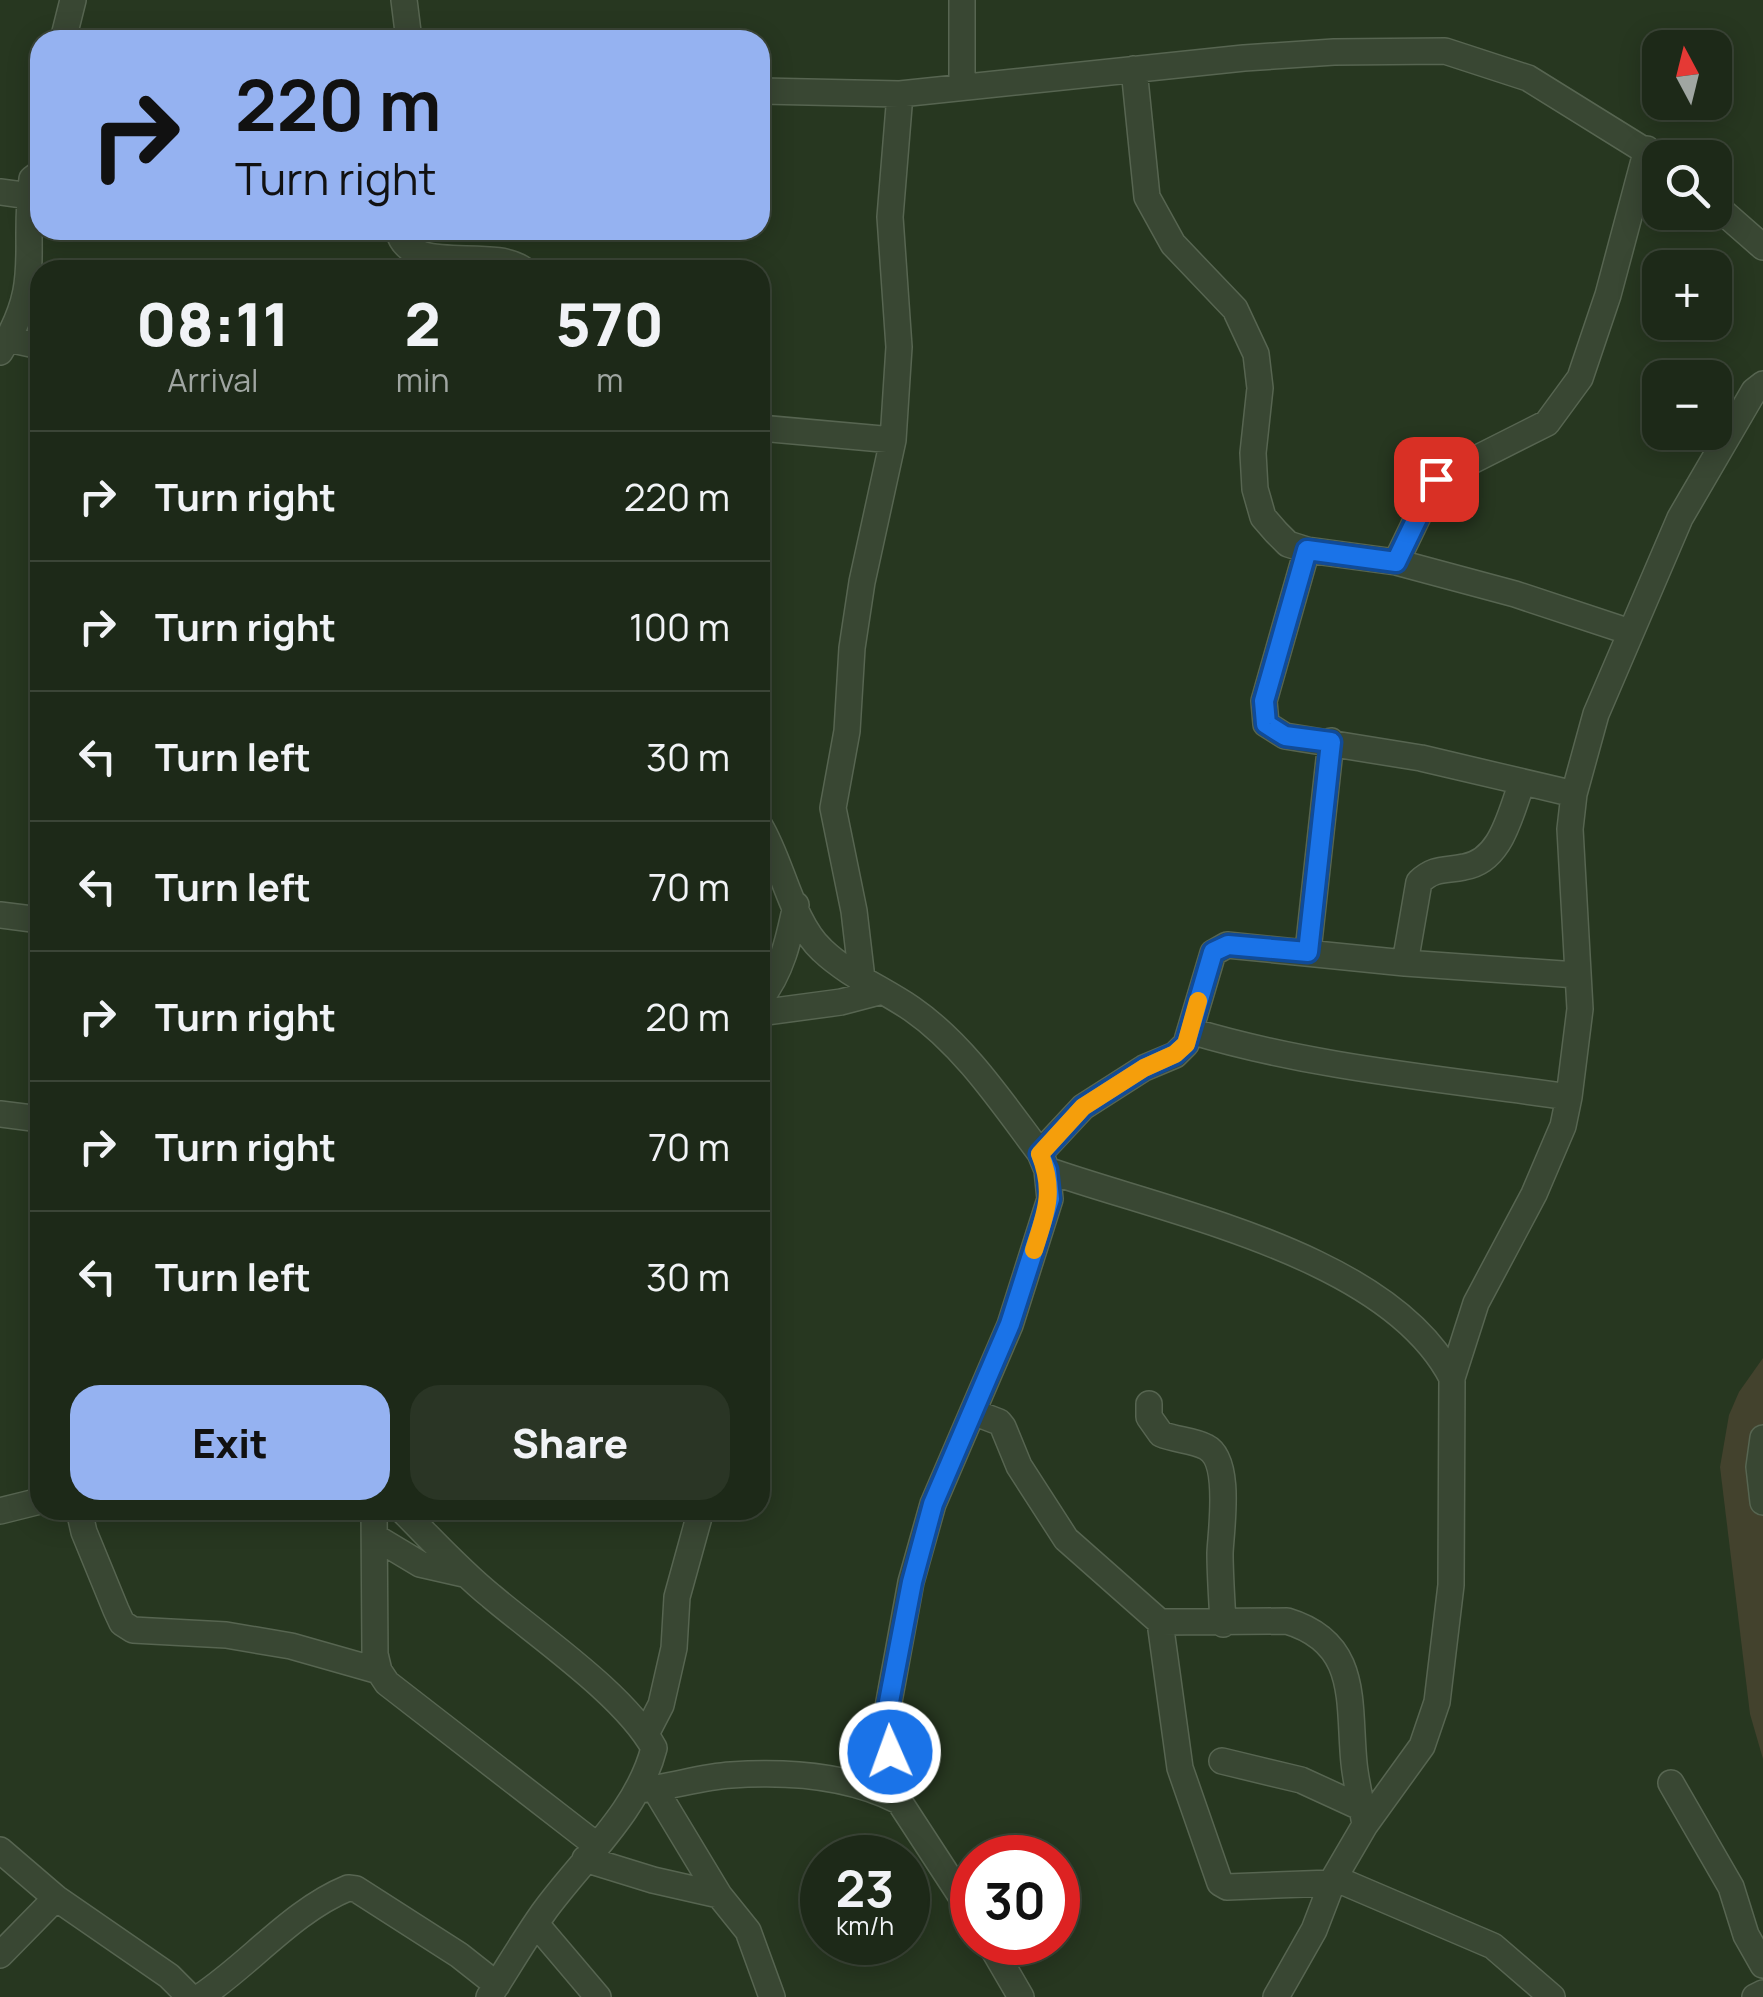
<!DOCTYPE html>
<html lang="en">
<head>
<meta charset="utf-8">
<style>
	:root { --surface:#1d2918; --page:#2a3525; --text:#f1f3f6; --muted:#a0a6a2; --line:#3b4537; --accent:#95b2f1 }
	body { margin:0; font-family:Manrope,sans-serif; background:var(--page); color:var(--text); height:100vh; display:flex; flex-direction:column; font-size:38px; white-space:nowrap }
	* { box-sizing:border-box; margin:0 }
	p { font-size:32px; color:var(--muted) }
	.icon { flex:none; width:55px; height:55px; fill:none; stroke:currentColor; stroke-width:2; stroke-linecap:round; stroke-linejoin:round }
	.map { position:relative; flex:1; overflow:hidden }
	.sheet { position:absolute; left:30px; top:260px; width:740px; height:1260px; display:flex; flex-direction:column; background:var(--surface); border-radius:30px; box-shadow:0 5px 25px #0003,0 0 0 2px var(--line) }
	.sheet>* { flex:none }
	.top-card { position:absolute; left:30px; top:30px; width:740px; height:210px; border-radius:30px; box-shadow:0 5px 25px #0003,0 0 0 2px var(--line); background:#95b2f1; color:#111; overflow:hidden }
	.needle { width:65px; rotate:353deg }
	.controls { position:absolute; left:1642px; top:30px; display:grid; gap:20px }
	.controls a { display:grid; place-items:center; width:90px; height:90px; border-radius:20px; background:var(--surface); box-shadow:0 5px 25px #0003,0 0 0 2px var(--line); font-size:50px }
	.speed { position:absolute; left:800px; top:1835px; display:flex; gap:20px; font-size:50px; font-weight:700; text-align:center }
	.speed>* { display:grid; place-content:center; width:130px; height:130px; border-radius:50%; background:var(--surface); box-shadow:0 5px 25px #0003,0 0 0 2px var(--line); line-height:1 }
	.speed small { font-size:25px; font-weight:400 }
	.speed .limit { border:15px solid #d22; background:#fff; color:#111 }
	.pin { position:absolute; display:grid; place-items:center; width:85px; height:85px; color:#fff; margin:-42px; border-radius:20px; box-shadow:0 5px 15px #0006 }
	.me { position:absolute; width:110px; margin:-55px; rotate:358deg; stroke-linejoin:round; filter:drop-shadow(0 0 8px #0008) }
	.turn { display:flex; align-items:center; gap:35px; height:210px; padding:0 40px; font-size:45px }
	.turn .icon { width:130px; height:130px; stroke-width:2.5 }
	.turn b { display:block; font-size:70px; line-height:85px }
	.eta { display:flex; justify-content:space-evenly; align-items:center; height:170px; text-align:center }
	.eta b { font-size:60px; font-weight:800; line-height:70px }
	.cta { display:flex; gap:20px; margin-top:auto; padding:20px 40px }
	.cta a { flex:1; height:115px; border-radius:30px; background:var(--accent); color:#111; font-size:40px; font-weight:800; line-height:115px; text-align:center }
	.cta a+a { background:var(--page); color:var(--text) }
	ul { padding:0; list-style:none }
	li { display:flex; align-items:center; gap:30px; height:130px; padding:0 40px; border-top:2px solid var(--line) }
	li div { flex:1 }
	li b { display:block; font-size:38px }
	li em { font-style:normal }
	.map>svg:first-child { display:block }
</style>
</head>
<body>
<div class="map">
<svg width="1763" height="1997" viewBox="0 0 1763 1997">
	<rect width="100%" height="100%" fill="#273720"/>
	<path fill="#43422d" d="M1763,1358V1759L1750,1714L1720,1467L1729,1415L1739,1392Z"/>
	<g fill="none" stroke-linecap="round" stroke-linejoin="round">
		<g stroke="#576551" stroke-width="28">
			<path id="minor" d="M404,0L409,40
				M63,40L73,0
				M1134,69L1147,197L1173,244L1235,309L1256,354L1260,388L1253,453L1255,489L1263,517L1276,532L1288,544L1307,550L1396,562L1515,594L1630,632
				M962,86V0
				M760,91L900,94L1244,58L1334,52L1445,51L1528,78L1660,160
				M0,192L30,196
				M1715,205L1763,247
				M398,230C410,278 491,245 524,270
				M8,339L40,346
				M0,352C44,283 22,251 32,179L40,173
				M760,428L893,440
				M1307,550L1264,701L1266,724L1285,736L1421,758L1574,794
				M1396,562L1436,479L1547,423L1580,378L1608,295L1647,149
				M760,826C782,862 792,923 822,950C848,975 883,989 912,1009C964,1045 1003,1104 1040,1153L1047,1170L1050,1199L1010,1325L933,1504L911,1582L888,1707L890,1752L899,1801L972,1913
				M0,915L40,920
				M1308,951L1331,741
				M1405,963L1419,882C1435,867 1445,871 1464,867C1502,861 1510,813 1522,783
				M862,979L854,911L833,808L847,731L852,648L862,582L893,440L899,347L890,217L900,94
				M760,999C782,972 789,938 796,905
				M760,1013L841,1002L879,992
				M1191,1031C1313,1068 1444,1079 1569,1097
				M0,1114L40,1119
				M1040,1153L1083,1107L1144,1068L1175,1055L1186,1044L1213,953L1227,945L1405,963L1577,975
				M1047,1170C1169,1213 1389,1255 1452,1378
				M1149,1404V1417L1161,1434C1175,1440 1193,1440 1206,1447C1232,1460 1221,1529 1220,1553C1220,1576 1222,1600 1223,1624
				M973,1412L999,1422L1003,1427L1019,1466L1066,1539L1160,1622L1287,1621C1360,1643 1348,1702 1354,1763C1356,1784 1362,1805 1365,1825
				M1763,1438L1759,1467L1763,1502
				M79,1510L84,1532L116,1610L122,1623L133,1630L226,1635L291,1646L379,1671
				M374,1510L375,1654L379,1671L387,1683L596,1845
				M402,1510C431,1539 459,1570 491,1596C538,1636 625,1695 654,1748C638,1812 581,1860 543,1913C524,1940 507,1969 489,1997
				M0,1511L40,1501
				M375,1537L420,1564L464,1574
				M1160,1622L1180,1768L1220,1883L1227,1887L1331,1883
				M646,1734L661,1705L674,1648L677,1597L701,1510
				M1222,1761L1301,1780L1362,1808
				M1671,1783L1731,1887L1746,1935L1763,1965
				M655,1789L719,1895L748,1931L772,1997
				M638,1790C669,1788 699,1777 731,1775C788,1771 848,1775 899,1801
				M0,1850L56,1898L169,1976L190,1997
				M585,1859L653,1880L719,1895
				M1334,1878L1493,1946L1552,1997
				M536,1924L598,1997
				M989,1942L1021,1997
				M0,1955L56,1898
				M200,1997C250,1964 292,1911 348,1888L356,1889L459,1955L497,1985
				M1276,1997L1314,1930L1334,1878L1365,1825L1422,1746L1437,1702L1451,1585L1452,1378L1476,1303L1534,1194L1563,1126L1569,1097L1580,1009L1570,829L1574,794L1596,714L1680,518L1754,391L1763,384
				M1755,1997L1763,1993"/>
		</g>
		<use href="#minor" stroke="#394733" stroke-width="25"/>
	</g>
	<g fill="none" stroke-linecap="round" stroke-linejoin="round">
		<g stroke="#114b97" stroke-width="25">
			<path id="route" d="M890,1752L888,1707L912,1582L933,1504L1010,1324L1050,1199L1047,1170L1040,1154L1083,1107L1144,1068L1175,1054L1186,1044L1213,952L1228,945L1308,952L1331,742L1285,736L1266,724L1264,701L1307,550L1396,562L1436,479"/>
		</g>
		<use href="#route" stroke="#1a73e8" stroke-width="18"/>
		<path stroke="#f59e0b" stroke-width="18" d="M1034,1250C1046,1212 1055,1192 1040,1154L1083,1107L1144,1068L1175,1054L1186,1044L1198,1001"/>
	</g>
</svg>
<div class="controls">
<a><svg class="needle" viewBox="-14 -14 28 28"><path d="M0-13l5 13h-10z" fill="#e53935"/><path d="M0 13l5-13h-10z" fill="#a0a6a2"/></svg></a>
<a><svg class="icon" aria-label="search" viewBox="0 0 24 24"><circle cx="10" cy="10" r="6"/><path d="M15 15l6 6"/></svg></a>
<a>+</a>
<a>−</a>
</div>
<div class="speed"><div>23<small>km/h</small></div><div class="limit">30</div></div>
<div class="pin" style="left:1436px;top:479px;background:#d93025"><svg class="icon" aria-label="arrive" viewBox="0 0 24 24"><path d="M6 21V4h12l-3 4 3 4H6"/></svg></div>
<svg class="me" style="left:890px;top:1752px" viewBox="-20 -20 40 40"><circle r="17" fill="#1a73e8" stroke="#fff" stroke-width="3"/><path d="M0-11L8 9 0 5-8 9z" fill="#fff"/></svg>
<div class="top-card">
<div class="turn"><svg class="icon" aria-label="right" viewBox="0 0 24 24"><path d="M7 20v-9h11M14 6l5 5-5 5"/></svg><div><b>220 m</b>Turn right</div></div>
</div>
<section class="sheet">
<div class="eta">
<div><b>08:11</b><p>Arrival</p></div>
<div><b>2</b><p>min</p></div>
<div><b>570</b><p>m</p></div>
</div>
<ul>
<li><svg class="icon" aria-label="right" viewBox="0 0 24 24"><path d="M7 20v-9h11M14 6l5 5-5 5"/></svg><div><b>Turn right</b></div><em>220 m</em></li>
<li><svg class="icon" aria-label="right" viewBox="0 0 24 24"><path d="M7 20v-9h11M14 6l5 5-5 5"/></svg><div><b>Turn right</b></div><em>100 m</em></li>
<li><svg class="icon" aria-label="left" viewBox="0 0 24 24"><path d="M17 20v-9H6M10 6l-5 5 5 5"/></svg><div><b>Turn left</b></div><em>30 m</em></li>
<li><svg class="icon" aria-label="left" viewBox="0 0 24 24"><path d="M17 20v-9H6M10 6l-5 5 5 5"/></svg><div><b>Turn left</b></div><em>70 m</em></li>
<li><svg class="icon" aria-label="right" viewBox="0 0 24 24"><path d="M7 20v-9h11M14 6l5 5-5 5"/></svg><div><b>Turn right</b></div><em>20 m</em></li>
<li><svg class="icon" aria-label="right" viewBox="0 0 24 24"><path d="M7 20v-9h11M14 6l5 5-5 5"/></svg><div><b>Turn right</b></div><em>70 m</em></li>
<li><svg class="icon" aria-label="left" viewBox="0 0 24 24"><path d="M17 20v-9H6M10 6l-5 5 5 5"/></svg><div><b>Turn left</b></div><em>30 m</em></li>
</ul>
<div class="cta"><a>Exit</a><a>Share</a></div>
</section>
</div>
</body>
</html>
